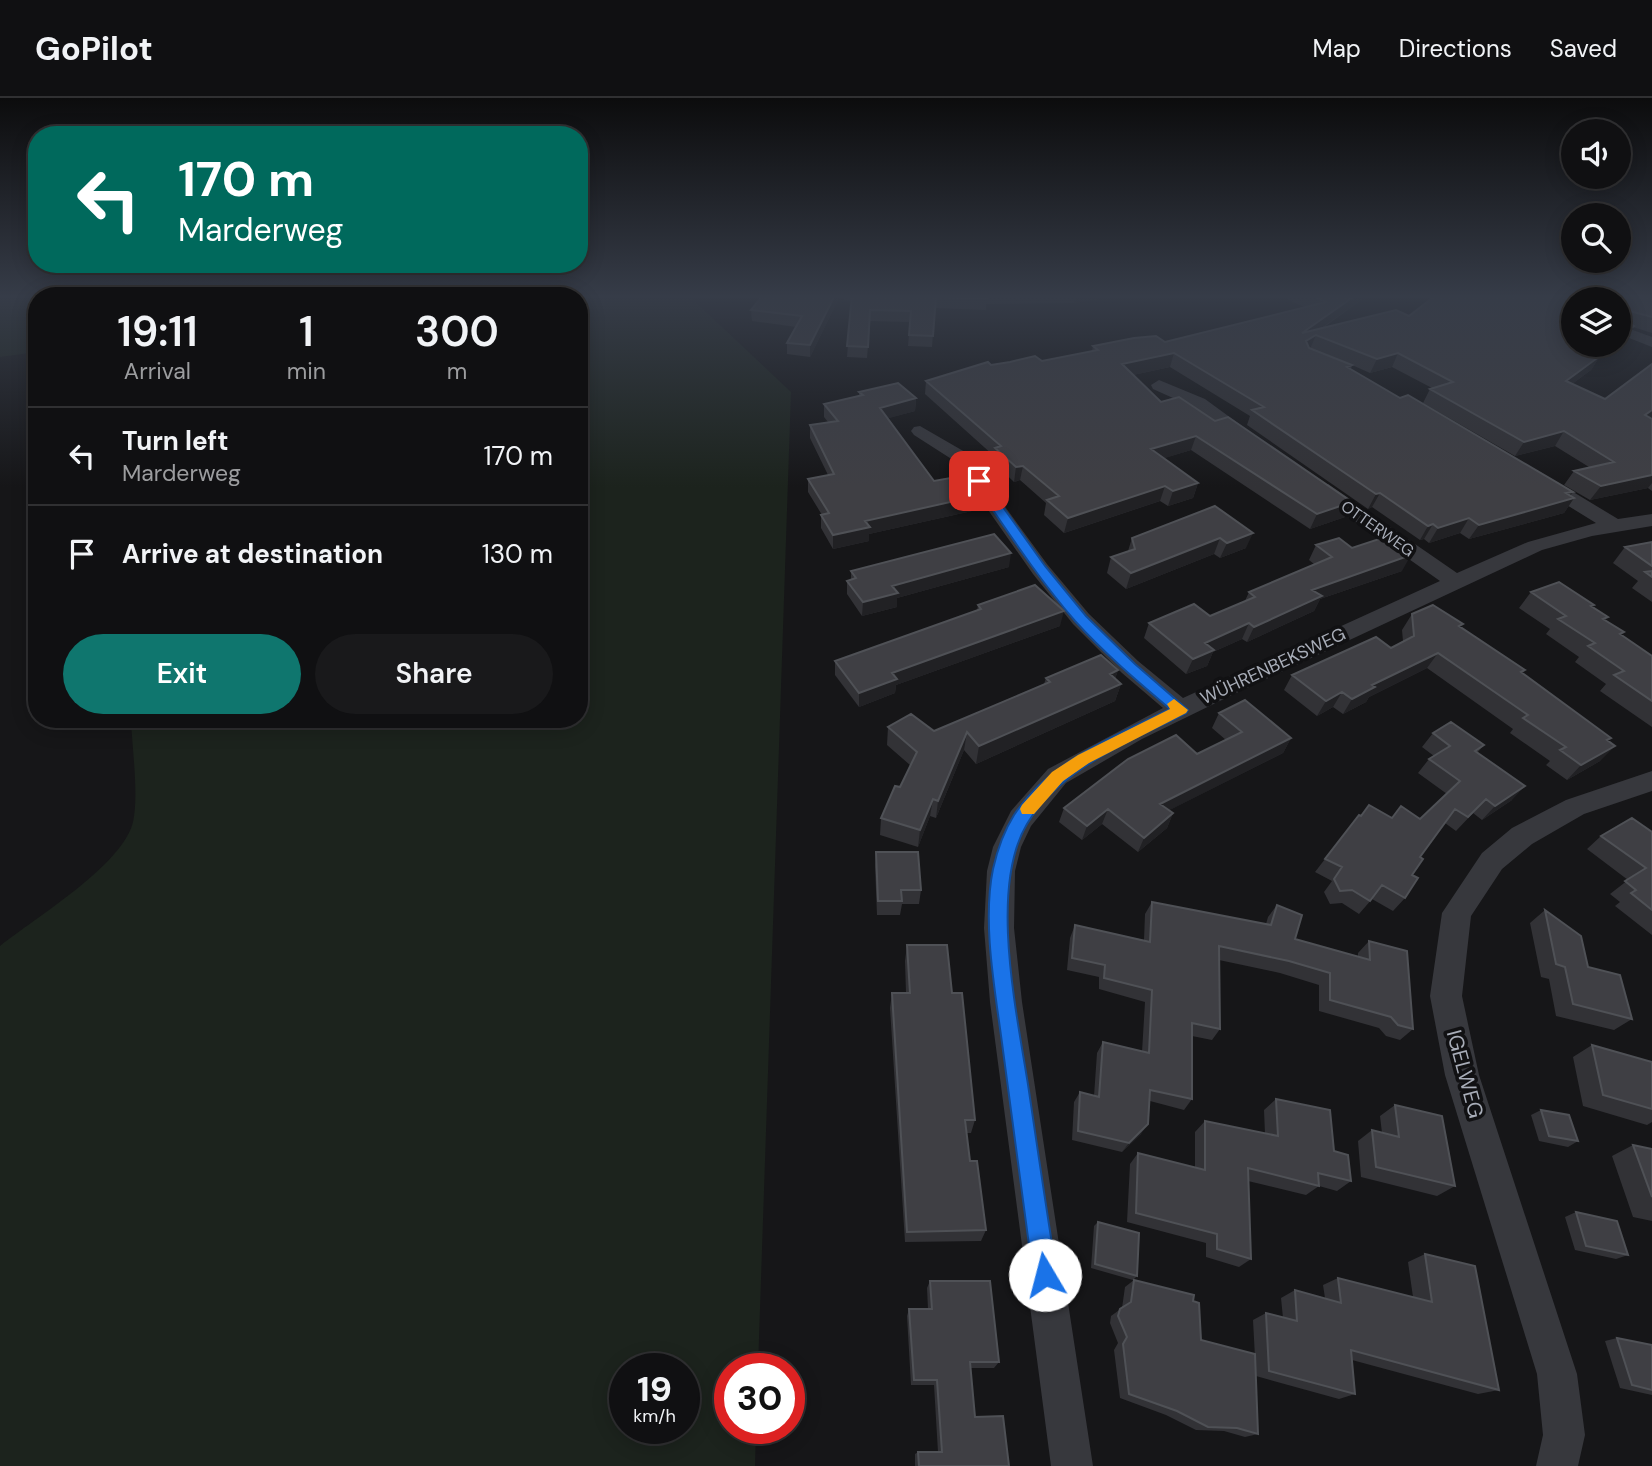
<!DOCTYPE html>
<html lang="en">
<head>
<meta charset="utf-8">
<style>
	:root { --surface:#101012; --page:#19191b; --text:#f1f3f6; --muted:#9c9d9f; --line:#303032; --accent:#0f766e }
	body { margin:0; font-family:"DM Sans",sans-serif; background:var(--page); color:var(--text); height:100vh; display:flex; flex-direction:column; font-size:26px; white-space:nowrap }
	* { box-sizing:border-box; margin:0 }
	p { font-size:23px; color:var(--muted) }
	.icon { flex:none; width:38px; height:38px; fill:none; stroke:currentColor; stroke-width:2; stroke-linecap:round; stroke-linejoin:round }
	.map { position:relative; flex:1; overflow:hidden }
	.panel { position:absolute; left:28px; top:189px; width:560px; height:441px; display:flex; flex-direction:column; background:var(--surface); border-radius:28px; box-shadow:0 4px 18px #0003,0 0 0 2px var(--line) }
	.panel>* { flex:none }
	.banner { position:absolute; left:28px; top:28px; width:560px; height:147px; border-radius:28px; box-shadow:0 4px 18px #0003,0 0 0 2px var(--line); background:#00695c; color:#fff; overflow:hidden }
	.tools { position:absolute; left:1561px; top:21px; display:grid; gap:14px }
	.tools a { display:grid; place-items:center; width:70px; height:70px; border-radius:50%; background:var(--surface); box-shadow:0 4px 18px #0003,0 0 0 2px var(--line); font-size:35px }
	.speed { position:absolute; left:609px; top:1255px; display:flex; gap:14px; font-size:35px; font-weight:700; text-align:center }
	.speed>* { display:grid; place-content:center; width:91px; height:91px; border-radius:50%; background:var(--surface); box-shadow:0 4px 18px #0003,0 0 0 2px var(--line); line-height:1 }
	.speed small { font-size:18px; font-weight:400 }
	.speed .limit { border:10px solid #d22; background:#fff; color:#111 }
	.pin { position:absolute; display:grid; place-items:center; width:60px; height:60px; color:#fff; margin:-30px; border-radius:14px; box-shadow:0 4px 10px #0006 }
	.me { position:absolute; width:77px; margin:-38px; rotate:352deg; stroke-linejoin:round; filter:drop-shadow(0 0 5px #0008) }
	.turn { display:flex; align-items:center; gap:24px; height:147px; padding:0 35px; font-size:32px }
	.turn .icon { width:91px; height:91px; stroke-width:2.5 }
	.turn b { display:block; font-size:49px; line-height:60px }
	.eta { display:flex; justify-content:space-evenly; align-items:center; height:119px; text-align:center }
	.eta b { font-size:42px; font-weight:600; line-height:49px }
	.primary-button { display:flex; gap:14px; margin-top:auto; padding:14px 35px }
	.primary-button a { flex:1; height:80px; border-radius:42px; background:var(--accent); color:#fff; font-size:28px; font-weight:600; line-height:80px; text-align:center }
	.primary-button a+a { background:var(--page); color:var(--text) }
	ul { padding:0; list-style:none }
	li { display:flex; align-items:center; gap:21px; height:98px; padding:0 35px; border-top:2px solid var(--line) }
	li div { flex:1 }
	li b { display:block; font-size:26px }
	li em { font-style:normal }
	header { display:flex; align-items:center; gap:42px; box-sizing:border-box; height:98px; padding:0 35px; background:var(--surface); border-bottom:2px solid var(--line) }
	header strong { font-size:33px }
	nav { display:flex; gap:38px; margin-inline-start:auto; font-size:24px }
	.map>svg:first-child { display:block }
</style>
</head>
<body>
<header>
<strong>GoPilot</strong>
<nav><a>Map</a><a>Directions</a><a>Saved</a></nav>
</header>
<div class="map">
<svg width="1652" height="1368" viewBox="0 0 1652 1368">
	<rect width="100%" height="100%" fill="#161618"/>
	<path fill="#1c231d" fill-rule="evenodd" d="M0,197H134L37,198V254L0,259Z
		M688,197L791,294L758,1270H730V1330H756L755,1368H0V848C35,820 123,767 133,724C139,697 132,650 131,621H579V198H143ZM625,1270H684V1330H625Z"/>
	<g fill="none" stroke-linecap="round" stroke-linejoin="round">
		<path fill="#37383d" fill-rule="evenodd" d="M833,197H940C928,208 845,208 833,197Z
			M1619,227L1652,239V249L1619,236Z
			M1159,282L1205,301L1261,342L1252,347L1246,346L1193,309L1153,291L1151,287Z
			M920,328L965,354L1047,466L1089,516L1138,563L1183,600L1440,483L1314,394L1311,390L1314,386H1328L1457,475L1528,444L1596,425L1536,388L1534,384L1536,380H1550L1618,421L1652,416V428L1592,438L1542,452L1230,598L1142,641L1066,685L1031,728L1021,749L1015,773L1014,830L1022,904L1093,1368H1051L990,904L984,830L987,773L993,749L1011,713L1048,671L1163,610L1122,575L1073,526L1033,476L953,362L914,337L911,333L914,329Z
			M1652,673V693L1584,716L1532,746L1502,771L1471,818L1462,898L1479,977L1577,1276L1585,1337L1578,1368H1536L1543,1337L1537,1276L1445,977L1430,898L1442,815L1482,755L1512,730L1566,702Z"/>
	</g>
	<path fill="#323236" d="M763,197H838V202L810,259L787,256V245L796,229L752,223L751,212Z
		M852,197H1124L1074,205L986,206V212L935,210L932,249L908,248L910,224L870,223L867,260L847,259Z
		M1278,197H1368L1323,230L1409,218L1436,197H1652V235L1633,229L1625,241L1619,201H1573V247H1617L1600,258L1591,272L1572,286L1605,301L1652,266V318L1650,320L1652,321V393L1648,390L1590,402L1564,387L1574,373L1589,369L1555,348L1515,358L1423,305L1430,291L1432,290L1392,269L1370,275L1352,267L1351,271L1400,300L1573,394L1570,398L1574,400L1564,415L1469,441L1460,435L1429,445L1424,441L1420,442L1372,409L1368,411L1247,327L1250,318L1170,269L1133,277L1161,304L1345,419L1310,431L1191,352L1164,360L1198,385L1193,400L1168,408L1160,403L1064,435L1044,417L1046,405L1020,382L1014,384L993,364L994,358L925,296L926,283L991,267L1042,263L1092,253L1093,248L1165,244L1304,209Z
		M859,294L916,300L915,313L888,320L934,383L973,399L972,413L869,436V443L833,451L821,430V417H822L808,394V381L828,377L810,340V327L828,324L824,319V306L859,298Z
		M1215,408L1246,450L1220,460L1214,456L1126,491L1107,475L1111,459L1128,453L1132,440Z
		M1652,444V504L1632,490L1638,483L1613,465L1625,449Z
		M1316,447L1352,450L1402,473L1320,501L1314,513L1247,544L1242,541L1213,554L1207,568L1186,576L1144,540L1149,525L1210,518L1245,503L1249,494L1314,466L1309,462Z
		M1009,469L897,500V509L862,518L847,496V483L851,482V473Z
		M1531,494L1593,509L1622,537L1652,558V629L1600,593L1606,586L1575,564L1579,559L1546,536L1550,531L1519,510Z
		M978,507L1060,528L896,587L895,595L859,609L835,577V563L977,513Z
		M1412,516L1461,529L1525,572L1523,575L1608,643L1600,663L1567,682L1546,667L1550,663L1510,635L1513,631L1427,570L1369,599L1366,604L1343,616L1333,609L1317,618L1284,592L1292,577L1391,550L1403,543L1402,532Z
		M1118,572L1115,581L1121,586L1115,603L976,666L964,652L936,720L930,718L918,749L880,737L881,720L900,689L910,667L887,647L888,629L934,633L1044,586L1046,580Z
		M1219,615L1291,640L1283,655L1169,712L1173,715L1167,730L1138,754L1102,726L1082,742L1059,724L1064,710L1197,656L1226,642L1212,630Z
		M1433,635L1484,647L1477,655L1512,702L1482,722L1473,715L1456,733L1445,725L1420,759L1405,800L1393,813L1372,801L1359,816L1342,805L1330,806L1324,794L1332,783L1315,774L1359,717L1361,718L1392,720L1401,708L1420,721L1447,696L1418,675L1429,661L1434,658L1422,649Z
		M1652,734V837L1615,808L1620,804L1610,796L1628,782L1587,751L1601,738Z
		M876,754L921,792L919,806H902L900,817H877L875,768Z
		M1152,804L1266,826L1268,819L1277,807L1295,841L1358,859V855L1369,843L1413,931L1400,942L1386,938L1379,930L1319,913V887L1280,875L1219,862L1220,931L1212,942L1192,938V1001L1184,1012L1150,1003L1141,1036L1122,1054L1072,1042L1074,1004L1080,994L1094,998L1097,955L1103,944L1142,954L1145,904L1099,891V879L1067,872L1070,840L1075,827L1144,842L1145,816Z
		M1545,812L1588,869L1632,921L1614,932L1556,918L1549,881L1541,879L1530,825Z
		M907,847L952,895L975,1022L971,1035H966L970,1063L986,1132L981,1143L905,1144L890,910L892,895H906L905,863Z
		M1592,947L1652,964V1024L1647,1027L1583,1008L1573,959Z
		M1276,1001L1334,1053L1351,1083L1337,1093L1319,1088L1306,1097L1248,1083L1251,1161L1239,1169L1206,1159V1145L1127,1124L1130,1066L1138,1055L1195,1070V1034L1205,1023L1265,1036L1264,1012Z
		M1395,1007L1455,1088L1437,1098L1361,1079L1358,1043L1372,1032L1382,1035L1380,1018Z
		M1541,1012L1578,1043L1568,1049L1539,1043L1531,1017Z
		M1633,1047L1652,1051V1123L1633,1119L1612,1058Z
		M1576,1114L1628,1157L1616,1161L1575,1152L1565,1119Z
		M1098,1124L1137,1178L1133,1182L1091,1170L1094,1128Z
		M1425,1156L1499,1292L1478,1296L1352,1262L1355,1296L1339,1301L1256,1278L1253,1222L1266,1215L1283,1220L1281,1200L1295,1192L1325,1200L1323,1187L1338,1180L1413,1199L1408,1164Z
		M1134,1182L1193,1203L1201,1242L1258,1336L1245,1339L1224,1333L1196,1332L1166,1317L1120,1300L1114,1252L1118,1245L1110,1225L1111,1218L1122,1210L1125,1189Z
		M930,1183L999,1264L994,1270H970L975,1319L1009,1368H915V1356L918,1354H938L934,1287H911L907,1218L909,1211H928L927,1190Z
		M1617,1240L1652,1247V1297L1620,1290L1605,1243Z"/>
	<path fill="#212124" d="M835,197H838V202L810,259V247Z
		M1075,197H1124L1074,205Z
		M1356,197H1368L1296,248L1302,235Z
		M1634,228L1625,241L1619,245V238Z
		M1316,237L1310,251L1306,243Z
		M1606,247H1617L1584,269L1593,256Z
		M1174,255L1170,269L1119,280L1122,266Z
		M1398,255L1392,269L1370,275L1377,261Z
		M1600,258L1591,272L1557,297L1566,283Z
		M916,300L915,313L879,323L880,310Z
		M1652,312V318L1635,331L1645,317Z
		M1564,333L1555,348L1515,358L1524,344Z
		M1196,338L1191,352L1146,366L1151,351Z
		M1023,368L1020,382L1014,384L1016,369Z
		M1652,377V385L1648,390L1590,402L1601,388Z
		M1198,385L1193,400L1168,408L1173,393Z
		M1165,388L1160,403L1064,435L1068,420Z
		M1573,394L1567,402L1574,400L1564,415L1469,441L1479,427L1566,395Z
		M1380,395L1372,409L1368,411L1376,396Z
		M973,399L972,413L869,436V443L833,451V437L865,423Z
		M1352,404L1345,419L1310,431L1317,416Z
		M1469,420L1460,435L1429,445L1438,430Z
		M1433,426L1424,441L1420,442L1428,428Z
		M1253,435L1246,450L1220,460L1227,445Z
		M1220,440L1214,456L1126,491L1131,475Z
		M1011,455L1009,469L897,500V509L862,518L863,504L892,488Z
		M1411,457L1402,473L1320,501L1314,513L1247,544L1254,529L1312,492Z
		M1064,513L1060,528L896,587L895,595L859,609V595L892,575Z
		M1249,525L1242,541L1213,554L1207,568L1186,576L1193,561L1205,545Z
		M1438,555L1427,570L1369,599L1366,604L1343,616L1352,601L1372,587Z
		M1118,572L1112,590L1121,586L1115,603L976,666L979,648Z
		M1342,594L1333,609L1317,618L1326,603Z
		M967,634L964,652L936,720L938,703Z
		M1291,640L1283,655L1154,720L1160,706Z
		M1615,648L1600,663L1567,682L1581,667Z
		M1525,688L1512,702L1482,722L1495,708Z
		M933,701L930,718L918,749L920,732Z
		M1108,711L1102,726L1082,742L1087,728Z
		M1173,715L1167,730L1138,754L1144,740Z
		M1148,1026L1141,1036L1122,1054L1129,1045Z"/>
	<path fill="#3f3f44" stroke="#4f5156" stroke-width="2" d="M763,197H835L810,247L787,245L802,218L751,212Z
		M852,197H987V201L936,199L933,238L909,237L911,213L870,212L868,249L847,248Z
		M1311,197H1356L1302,235L1396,212L1409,218L1436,197H1555L1573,204V247H1606L1593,256L1600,258L1566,283L1605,301L1652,266V312L1645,317L1652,321V377L1601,388L1574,373L1614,364L1564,333L1524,344L1430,291L1453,284L1398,255L1377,261L1316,237L1306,243L1309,250L1352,267L1347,269L1400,300L1408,297L1573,394L1566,395L1574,400L1479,427L1469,420L1438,430L1433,426L1428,428L1380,395L1376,396L1252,312L1264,309L1174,255L1122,266L1161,304L1179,299L1215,323L1228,319L1352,404L1317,416L1196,338L1151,351L1198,385L1173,393L1165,388L1068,420L1047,402L1059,398L1023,368L1016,369L995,350L1001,348L926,283L988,264L991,267L1010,264L1035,258L1042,263L1098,252L1093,248L1134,240L1156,238L1165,244L1326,204Z
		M1582,197H1652V219L1626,212V224L1634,228L1619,238V201H1582Z
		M898,285L916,300L880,310L934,383L956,379L973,399L865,423L870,429L833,437L821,417L829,415L808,381L834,376L810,327L838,323L824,306L863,297L859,294Z
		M1215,408L1253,435L1227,445L1220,440L1131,475L1111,459L1135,451L1132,440Z
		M994,436L1011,455L892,488L898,495L863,504L847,483L856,480L851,473Z
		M1385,439L1411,457L1312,492L1322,498L1254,529L1249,525L1205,545L1214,552L1193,561L1149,525L1194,506L1210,518L1255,499L1249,494L1332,459L1316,447L1339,440L1352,450Z
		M1652,444V468L1625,449Z
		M1652,473V479L1645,474Z
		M1559,484L1594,507L1591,508L1608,519L1603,521L1624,534L1620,536L1652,558V603L1614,577L1624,573L1588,548L1595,545L1558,521L1566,518L1531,494Z
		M1035,487L1064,513L892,575L897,581L859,595L835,563L981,511L978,507Z
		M1433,507L1463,526L1459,528L1525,572L1521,574L1611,640L1607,642L1615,648L1581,667L1560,652L1566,649L1523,620L1528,617L1438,555L1372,587L1375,589L1352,601L1342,594L1326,603L1292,577L1376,539L1391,550L1414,538L1412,516Z
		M1101,557L1118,572L1110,576L1121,586L979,648L967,634L938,703L933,701L920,732L881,720L895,688L900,689L917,654L888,629L911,616L934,633L1050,584L1046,580Z
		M1245,602L1291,640L1160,706L1173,715L1144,740L1108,711L1087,728L1064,710L1128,661L1176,637L1197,656L1242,634L1219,615Z
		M1451,624L1484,647L1475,653L1525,688L1495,708L1486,701L1468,719L1455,711L1420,759L1423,761L1412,777L1418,780L1405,800L1382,787L1370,803L1352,792L1340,793L1334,781L1342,769L1325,761L1359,717L1361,718L1369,707L1392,720L1401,708L1420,721L1460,683L1429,661L1450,648L1433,635Z
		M1632,720L1652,734V812L1631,795L1636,792L1625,783L1646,770L1601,738Z
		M876,754H918L921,792H901L902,803H878Z
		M1152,804L1271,827L1277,807L1302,817L1295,841L1370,862L1369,843L1407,853L1413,931L1398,927L1391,919L1330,902V875L1289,863L1219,848L1220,931L1192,925V1001L1150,992L1148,1026L1129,1045L1078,1033L1080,994L1099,999L1103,944L1149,955L1152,892L1104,880L1105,867L1072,860L1075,827L1150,844Z
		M1545,812L1581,838L1588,869L1620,877L1632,921L1573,906L1565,869L1556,866Z
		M907,847H947L952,895H962L975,1022H965L970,1063H977L986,1132L907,1134L892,895H910Z
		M1592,947L1652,964V1011L1603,997Z
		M1276,1001L1330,1012L1334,1053L1348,1057L1351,1083L1318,1075L1319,1088L1248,1070L1251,1161L1217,1151V1136L1136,1115L1138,1055L1205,1072V1023L1278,1038Z
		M1395,1007L1442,1018L1455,1088L1376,1069L1372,1032L1399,1039Z
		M1541,1012L1569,1017L1578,1043L1549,1038Z
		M1633,1047L1652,1051V1099Z
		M1576,1114L1617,1123L1628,1157L1586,1148Z
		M1098,1124L1139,1135L1137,1178L1095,1166Z
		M1425,1156L1475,1168L1499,1292L1351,1252L1355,1296L1269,1273L1266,1215L1297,1223L1295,1192L1341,1205L1338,1180L1432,1204Z
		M1134,1182L1194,1197L1193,1203L1199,1205L1201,1242L1255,1256L1258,1336L1237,1330L1208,1329L1177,1313L1129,1296L1123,1246L1127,1239L1118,1218L1120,1211L1131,1204Z
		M930,1183H990L999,1264H970L975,1319L1003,1318L1009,1368H919L918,1354H942L937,1282H914L909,1211H932Z
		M1617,1240L1652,1247V1292L1632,1287Z"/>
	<linearGradient id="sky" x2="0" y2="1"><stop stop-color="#0c0c0d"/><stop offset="0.51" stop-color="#363c48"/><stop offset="1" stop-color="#363c48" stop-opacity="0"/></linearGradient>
	<rect width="1652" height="389" fill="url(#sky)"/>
	<path fill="#1a73e8" stroke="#114b97" stroke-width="2" d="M975,381H983L1045,468L1086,518L1135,566L1188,612L1186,615C1130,644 1061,669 1027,726C988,791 1018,920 1029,993C1038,1054 1047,1116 1057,1177L1053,1185L1045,1189L1037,1185L1033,1177C1023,1100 1012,1023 1002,945C995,892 982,824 993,771C997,753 1004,733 1014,717C1050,662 1114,639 1170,611C1137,583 1104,555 1075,523C1037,479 1006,431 973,383Z"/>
	<path fill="#f59e0b" d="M1174,601L1188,612L1186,615L1089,665L1063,683L1034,716H1022L1020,711L1022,707L1052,674L1078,657L1170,611L1167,606Z"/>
	<g text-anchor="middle" stroke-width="7" stroke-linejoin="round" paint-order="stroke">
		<g font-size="16" fill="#a8adb8" stroke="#111113">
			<text transform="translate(1378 430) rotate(35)" y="6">OTTERWEG</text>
		</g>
		<g font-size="18" fill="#a8adb8" stroke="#111113">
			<text transform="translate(1273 568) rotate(-25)" y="6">WÜHRENBEKSWEG</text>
		</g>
		<g font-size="21" fill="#a8adb8" stroke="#111113">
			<text transform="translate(1465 976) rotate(75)" y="7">IGELWEG</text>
		</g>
	</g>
</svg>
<div class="tools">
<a><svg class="icon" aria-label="sound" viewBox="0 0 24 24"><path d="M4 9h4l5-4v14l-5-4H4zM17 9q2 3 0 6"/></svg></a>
<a><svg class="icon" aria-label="search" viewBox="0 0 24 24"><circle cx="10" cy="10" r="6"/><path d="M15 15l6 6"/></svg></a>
<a><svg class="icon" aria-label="layers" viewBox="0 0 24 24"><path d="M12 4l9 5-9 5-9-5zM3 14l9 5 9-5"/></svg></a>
</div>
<div class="speed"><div>19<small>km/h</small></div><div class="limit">30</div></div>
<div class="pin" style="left:979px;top:383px;background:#d93025"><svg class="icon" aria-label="arrive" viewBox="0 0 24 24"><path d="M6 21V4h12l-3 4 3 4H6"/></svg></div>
<svg class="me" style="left:1045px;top:1177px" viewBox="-20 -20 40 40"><circle r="19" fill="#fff"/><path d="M0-13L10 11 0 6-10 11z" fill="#1a73e8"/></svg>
<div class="banner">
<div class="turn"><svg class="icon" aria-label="left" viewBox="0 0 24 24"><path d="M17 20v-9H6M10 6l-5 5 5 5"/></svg><div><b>170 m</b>Marderweg</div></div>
</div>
<section class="panel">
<div class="eta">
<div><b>19:11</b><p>Arrival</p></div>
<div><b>1</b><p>min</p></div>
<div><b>300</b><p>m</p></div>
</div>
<ul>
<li><svg class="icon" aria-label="left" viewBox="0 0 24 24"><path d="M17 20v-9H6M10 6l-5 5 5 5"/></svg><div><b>Turn left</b><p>Marderweg</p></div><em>170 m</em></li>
<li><svg class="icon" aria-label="arrive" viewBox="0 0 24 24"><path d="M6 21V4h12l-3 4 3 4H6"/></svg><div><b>Arrive at destination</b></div><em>130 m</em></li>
</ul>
<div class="primary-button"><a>Exit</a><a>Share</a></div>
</section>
</div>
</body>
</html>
